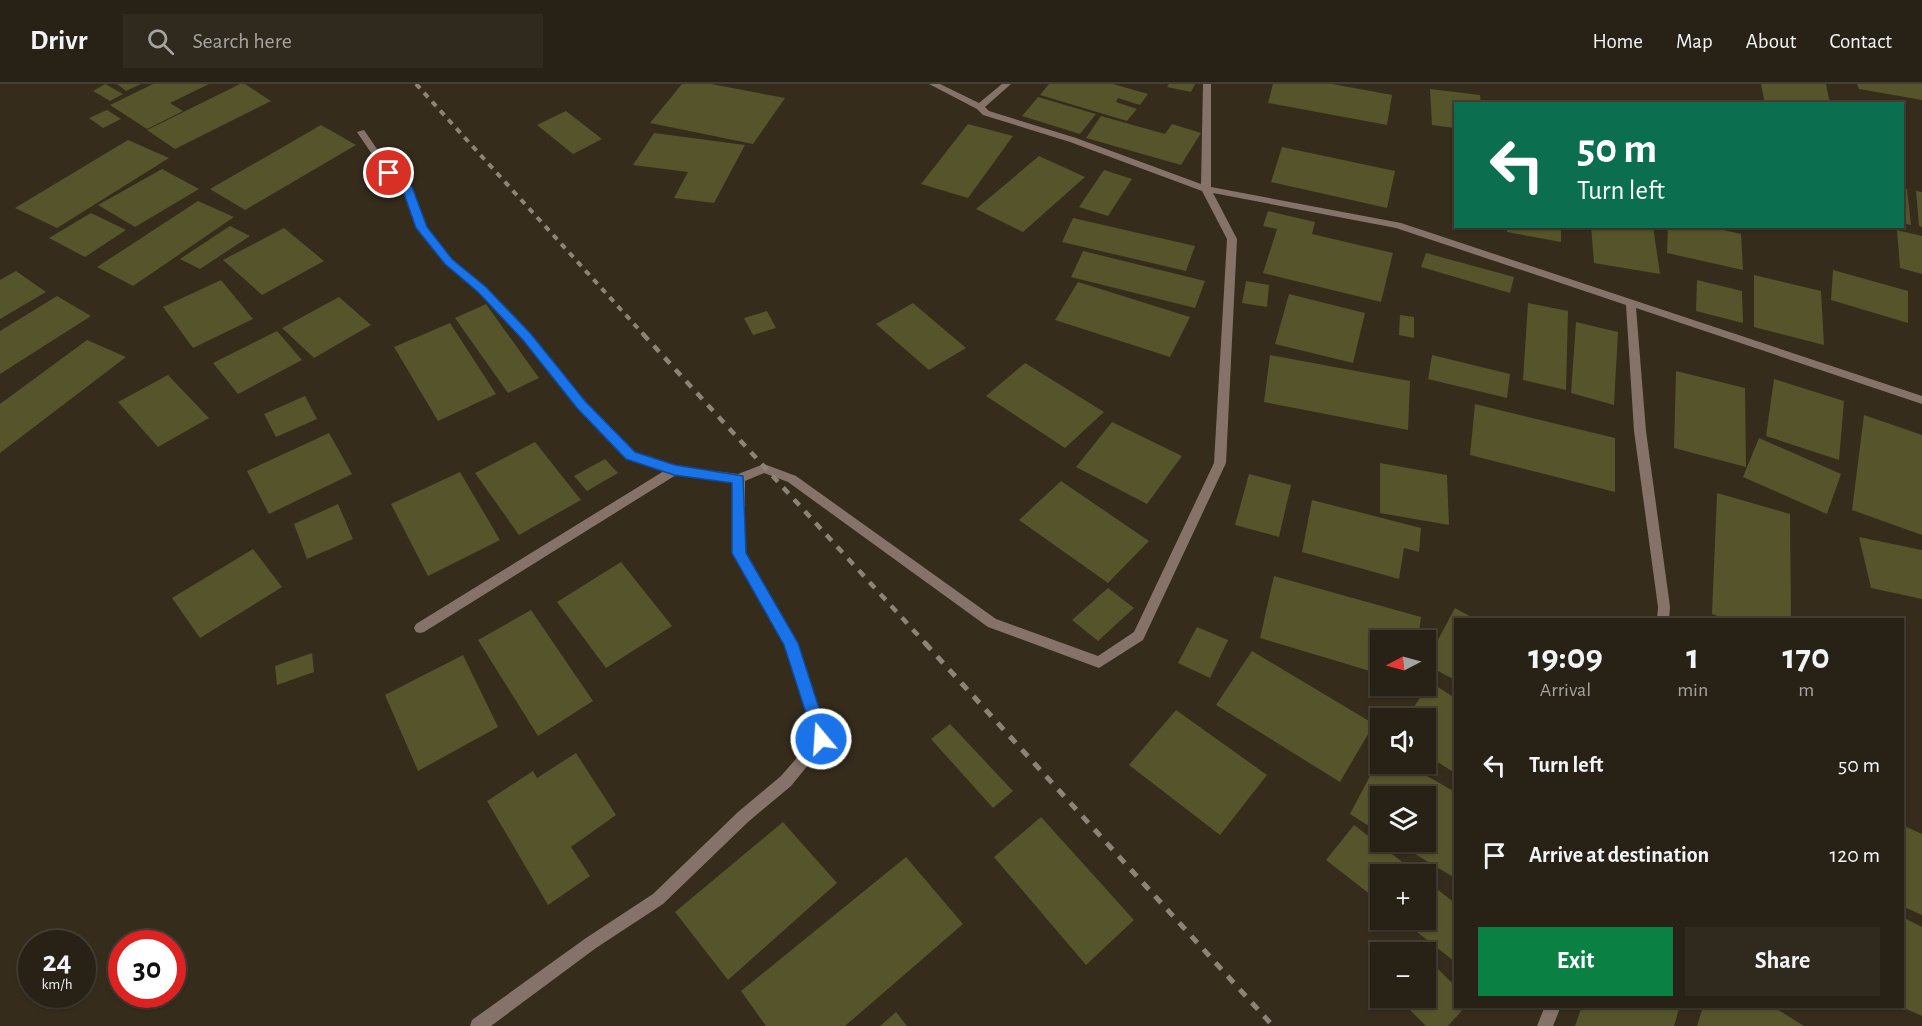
<!DOCTYPE html>
<html lang="en">
<head>
<meta charset="utf-8">
<style>
	:root { --surface:#282115; --page:#30291e; --text:#f1f3f6; --muted:#a5a3a0; --line:#443e34; --accent:#0b8043 }
	body { margin:0; font-family:"Alegreya Sans",sans-serif; background:var(--page); color:var(--text); height:100vh; display:flex; flex-direction:column; font-size:22px; white-space:nowrap }
	* { box-sizing:border-box; margin:0 }
	p { font-size:20px; color:var(--muted) }
	.icon { flex:none; width:33px; height:33px; fill:none; stroke:currentColor; stroke-width:2; stroke-linecap:round; stroke-linejoin:round }
	.map { position:relative; flex:1; overflow:hidden }
	.side { position:absolute; left:1454px; top:534px; width:450px; height:390px; display:flex; flex-direction:column; background:var(--surface); border-radius:0px; box-shadow:0 2px 4px #0004,0 0 0 2px var(--line) }
	.side>* { flex:none }
	.guide { position:absolute; left:1454px; top:18px; width:450px; height:126px; border-radius:0px; box-shadow:0 2px 4px #0004,0 0 0 2px var(--line); background:#0b6e4f; color:#fff; overflow:hidden }
	.needle { width:39px; rotate:264deg }
	.fabs { position:absolute; left:1370px; top:546px; display:grid; gap:12px }
	.fabs a { display:grid; place-items:center; width:66px; height:66px; border-radius:0px; background:var(--surface); box-shadow:0 2px 4px #0004,0 0 0 2px var(--line); font-size:30px }
	.speed { position:absolute; left:18px; top:846px; display:flex; gap:12px; font-size:30px; font-weight:700; text-align:center }
	.speed>* { display:grid; place-content:center; width:78px; height:78px; border-radius:50%; background:var(--surface); box-shadow:0 2px 4px #0004,0 0 0 2px var(--line); line-height:1 }
	.speed small { font-size:15px; font-weight:400 }
	.speed .limit { border:9px solid #d22; background:#fff; color:#111 }
	.pin { position:absolute; display:grid; place-items:center; width:51px; height:51px; color:#fff; margin:-26px; border:3px solid #fff; border-radius:50%; box-shadow:0 2px 6px #0007 }
	.me { position:absolute; width:66px; margin:-33px; rotate:342deg; stroke-linejoin:round; filter:drop-shadow(0 0 4px #0008) }
	.turn { display:flex; align-items:center; gap:21px; height:126px; padding:0 24px; font-size:27px }
	.turn .icon { width:78px; height:78px; stroke-width:2.5 }
	.turn b { display:block; font-size:42px; line-height:51px }
	.eta { display:flex; justify-content:space-evenly; align-items:center; height:102px; text-align:center }
	.eta b { font-size:36px; font-weight:700; line-height:42px }
	.cta { display:flex; gap:12px; margin-top:auto; padding:12px 24px }
	.cta a { flex:1; height:69px; border-radius:0px; background:var(--accent); color:#fff; font-size:24px; font-weight:700; line-height:69px; text-align:center }
	.cta a+a { background:var(--page); color:var(--text) }
	ul { padding:0; list-style:none }
	li { display:flex; align-items:center; gap:18px; height:90px; padding:0 24px }
	li div { flex:1 }
	li b { display:block; font-size:22px }
	li em { font-style:normal }
	header { display:flex; align-items:center; gap:36px; box-sizing:border-box; height:84px; padding:0 30px; background:var(--surface); border-bottom:2px solid var(--line) }
	header strong { font-size:28px }
	nav { display:flex; gap:33px; margin-inline-start:auto; font-size:21px }
	.search { width:420px; height:54px; background:var(--page); display:flex; align-items:center; gap:15px; box-sizing:border-box; padding:0 21px; border-radius:0px; color:var(--muted); font-size:22px }
	.map>svg:first-child { display:block }
</style>
</head>
<body>
<header>
<strong>Drivr</strong>
<div class="search"><svg class="icon" aria-label="search" viewBox="0 0 24 24"><circle cx="10" cy="10" r="6"/><path d="M15 15l6 6"/></svg>Search here</div>
<nav><a>Home</a><a>Map</a><a>About</a><a>Contact</a></nav>
</header>
<div class="map">
<svg width="1922" height="942" viewBox="0 0 1922 942">
	<rect width="100%" height="100%" fill="#352c1c"/>
	<path fill="#55542a" d="M105,0L123,10L110,17L93,7Z
		M117,0H141L126,7Z
		M153,0H209L170,19L183,27L147,45L110,21Z
		M240,0H245L271,17L175,65L147,46Z
		M682,0H711L785,14L753,60L650,39Z
		M1049,0H1113L1148,10L1140,21L1118,14L1116,18L1137,25L1127,37L1040,11Z
		M1169,0H1195L1191,8L1167,3Z
		M1273,0H1332L1392,11L1387,41L1268,19Z
		M1761,0H1826L1830,20H1765Z
		M1857,0H1922V16L1859,5Z
		M1430,5L1480,11L1481,20H1455V44L1432,41Z
		M1038,13L1096,30L1080,50L1022,32Z
		M107,26L121,35L103,44L89,34Z
		M566,27L602,55L573,70L537,41Z
		M1101,32L1165,50L1172,40L1201,49L1181,81L1086,54Z
		M968,40L1013,52L968,114L921,100Z
		M321,41L356,61L245,126L210,105Z
		M654,49L745,61L714,119L674,114L688,88L633,81Z
		M128,56L169,74L57,144L15,124Z
		M1282,63L1395,87L1387,124L1271,98Z
		M1039,72L1085,93L1023,148L976,125Z
		M162,85L199,105L135,143L98,121Z
		M1104,86L1132,95L1108,132L1079,123Z
		M1902,104L1907,105L1911,141L1902,139Z
		M1916,107L1922,108V143L1919,142Z
		M198,117L234,133L133,202L97,183Z
		M1268,127L1315,138L1312,150L1393,169L1381,218L1263,189L1277,145L1263,142Z
		M91,129L126,146L85,173L49,154Z
		M1073,134L1195,162L1186,187L1062,158Z
		M230,142L250,152L200,185L180,175Z
		M1507,142H1561V158L1507,148Z
		M1591,142H1653L1660,190L1594,179Z
		M1668,142H1706L1741,150L1743,186L1667,169Z
		M284,144L324,177L262,211L223,176Z
		M1897,146L1922,152V190L1900,184Z
		M1083,167L1205,197L1195,224L1071,193Z
		M1426,169L1514,193L1510,209L1421,183Z
		M1833,186L1908,207V239L1831,216Z
		M16,187L46,208L0,235V196Z
		M1754,191L1821,207L1824,261L1754,243Z
		M221,196L253,235L193,264L163,223Z
		M1697,196L1742,207L1743,239L1696,227Z
		M1246,197L1269,201L1267,223L1242,219Z
		M1078,198L1190,233L1170,273L1055,236Z
		M1289,210L1365,229L1353,279L1275,260Z
		M57,212L91,232L0,290V247Z
		M339,213L371,241L314,274L282,244Z
		M913,219L966,264L929,286L876,240Z
		M1528,219L1568,227L1566,306L1523,296Z
		M486,220L539,294L508,309L455,234Z
		M767,227L776,244L753,251L744,234Z
		M1400,231L1414,233V254L1399,251Z
		M1576,238L1618,248L1614,321L1571,309Z
		M450,239L496,310L438,337L394,263Z
		M277,247L302,276L238,310L213,279Z
		M87,256L126,273L0,369V320Z
		M1270,271L1410,297L1408,346L1264,318Z
		M1432,271L1510,290L1507,314L1428,295Z
		M1025,279L1104,328L1065,364L986,312Z
		M1676,287L1745,304L1746,383L1674,364Z
		M168,291L209,334L158,363L118,318Z
		M1774,295L1844,317L1839,376L1766,352Z
		M305,312L317,335L276,353L264,330Z
		M1475,320L1615,354V408L1470,371Z
		M1864,331L1922,351V451L1852,426Z
		M1112,338L1182,372L1147,420L1076,383Z
		M329,349L352,390L269,430L247,387Z
		M1759,354L1841,390L1827,430L1743,393Z
		M535,358L581,416L519,451L475,389Z
		M605,375L618,389L587,407L574,392Z
		M1380,379L1447,391L1449,441L1380,429Z
		M460,388L500,456L428,492L391,420Z
		M1249,390L1291,401L1279,453L1235,441Z
		M1061,397L1149,457L1108,499L1019,436Z
		M1717,409L1790,430L1791,536H1728L1712,530Z
		M1312,416L1421,444L1419,468L1404,464L1399,495L1302,468Z
		M338,420L353,455L307,475L294,440Z
		M1859,453L1922,466V515L1871,504Z
		M253,465L282,503L200,554L172,514Z
		M621,478L672,542L606,584L557,518Z
		M1274,492L1421,533L1418,556H1380V590L1260,554Z
		M1108,504L1134,524L1098,557L1072,536Z
		M1455,524L1477,536H1455V596L1425,580Z
		M531,526L593,617L538,652L478,556Z
		M1197,543L1228,556L1210,594L1178,579Z
		M1252,567L1374,640L1340,698L1216,621Z
		M312,569L314,588L277,601L275,582Z
		M463,571L498,643L418,687L385,611Z
		M1430,598L1455,614V689L1425,670V634H1407Z
		M1176,626L1267,691L1220,751L1129,681Z
		M950,640L1013,707L993,724L931,655Z
		M576,669L616,731L571,763L590,792L548,821L487,717L533,687L537,694Z
		M1380,673V680H1406L1455,708V794L1395,758H1425V712H1380V749L1350,730Z
		M1041,733L1134,836L1086,881L994,773Z
		M783,738L837,799L728,896L675,828Z
		M1354,741L1418,790H1380V818L1326,776Z
		M1902,741L1922,750V831L1902,822Z
		M906,773L963,840L845,942H766L741,907Z
		M1425,796L1455,819V878L1402,836H1425Z
		M1902,833L1922,843V932L1902,923Z
		M1425,872L1455,902V922H1466L1448,942H1426L1398,914H1425Z
		M1582,922H1680L1674,942H1575Z
		M1703,922H1772L1804,942H1697Z
		M896,928L907,942H880Z"/>
	<g fill="none" stroke-linecap="round" stroke-linejoin="round">
		<path fill="#857369" fill-rule="evenodd" d="M929,0H940L979,19L1002,0H1011L985,23L989,27L1076,54L1201,100L1203,0H1211V103L1401,139L1922,312V320L1636,224L1646,347L1670,523L1669,536H1657L1658,523L1634,347L1626,221L1396,144L1213,109L1237,155L1226,379L1143,556L1099,584L988,543L788,398L764,389L745,397V469L797,559L828,655L826,659L791,702L748,738L663,820L596,864L491,942H470L472,936L586,854L653,810L738,728L781,692L814,654L785,560L733,469V399L676,391L424,548L420,549L416,548L414,544L416,540L664,387L627,374L577,323L523,256L478,207L445,180L417,144L404,107L386,91L357,48L364,46L392,87L411,104L426,143L451,176L486,203L531,250L585,317L635,368L675,382L738,390L764,380L796,392L996,535L1098,572L1134,548L1214,379L1227,155L1202,107L1070,58L983,31L977,25Z
			M1545,922H1561L1553,942H1537Z"/>
		<path stroke="#8c8477" stroke-width="4" stroke-dasharray="6 6" stroke-linecap="butt" d="M416,0L644,251"/>
		<path stroke="#8c8477" stroke-width="4.5" stroke-dasharray="8 8" stroke-linecap="butt" d="M643,250L926,560"/>
		<path stroke="#8c8477" stroke-width="5" stroke-dasharray="9 9" stroke-linecap="butt" d="M925,559L1273,942"/>
	</g>
	<path fill="#1a73e8" stroke="#114b97" stroke-width="1.5" d="M389,86L412,103L427,143L452,175L486,203L531,250L585,317L635,368L675,381L743,392L746,469L798,559L829,655L827,660L821,662L816,660L784,561L732,469V399L674,391L626,375L577,324L523,256L478,208L445,180L416,144L403,107L384,89Z"/>
</svg>
<div class="fabs">
<a><svg class="needle" viewBox="-14 -14 28 28"><path d="M0-13l5 13h-10z" fill="#e53935"/><path d="M0 13l5-13h-10z" fill="#a5a3a0"/></svg></a>
<a><svg class="icon" aria-label="sound" viewBox="0 0 24 24"><path d="M4 9h4l5-4v14l-5-4H4zM17 9q2 3 0 6"/></svg></a>
<a><svg class="icon" aria-label="layers" viewBox="0 0 24 24"><path d="M12 4l9 5-9 5-9-5zM3 14l9 5 9-5"/></svg></a>
<a>+</a>
<a>−</a>
</div>
<div class="speed"><div>24<small>km/h</small></div><div class="limit">30</div></div>
<div class="pin" style="left:389px;top:89px;background:#d93025"><svg class="icon" aria-label="arrive" viewBox="0 0 24 24"><path d="M6 21V4h12l-3 4 3 4H6"/></svg></div>
<svg class="me" style="left:821px;top:655px" viewBox="-20 -20 40 40"><circle r="17" fill="#1a73e8" stroke="#fff" stroke-width="3"/><path d="M0-11L8 9 0 5-8 9z" fill="#fff"/></svg>
<div class="guide">
<div class="turn"><svg class="icon" aria-label="left" viewBox="0 0 24 24"><path d="M17 20v-9H6M10 6l-5 5 5 5"/></svg><div><b>50 m</b>Turn left</div></div>
</div>
<section class="side">
<div class="eta">
<div><b>19:09</b><p>Arrival</p></div>
<div><b>1</b><p>min</p></div>
<div><b>170</b><p>m</p></div>
</div>
<ul>
<li><svg class="icon" aria-label="left" viewBox="0 0 24 24"><path d="M17 20v-9H6M10 6l-5 5 5 5"/></svg><div><b>Turn left</b></div><em>50 m</em></li>
<li><svg class="icon" aria-label="arrive" viewBox="0 0 24 24"><path d="M6 21V4h12l-3 4 3 4H6"/></svg><div><b>Arrive at destination</b></div><em>120 m</em></li>
</ul>
<div class="cta"><a>Exit</a><a>Share</a></div>
</section>
</div>
</body>
</html>
